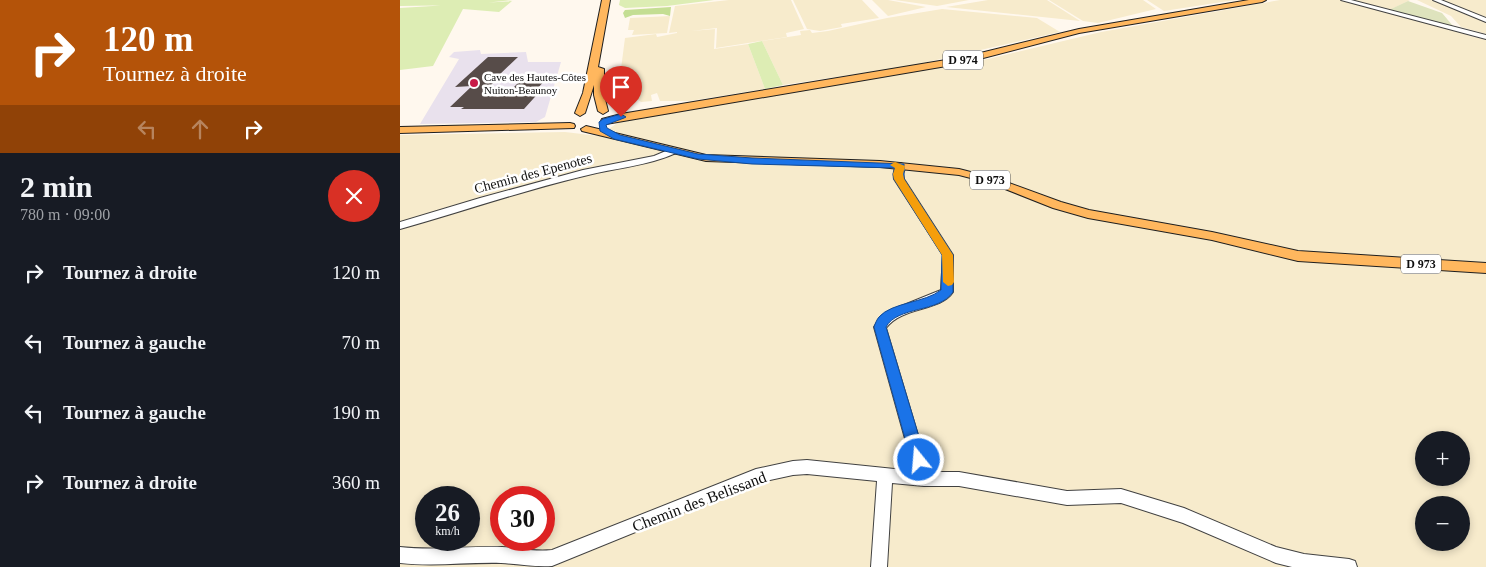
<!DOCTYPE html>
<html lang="fr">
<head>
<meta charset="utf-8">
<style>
	:root { --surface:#171b24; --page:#20242c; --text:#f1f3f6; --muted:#9ea1a6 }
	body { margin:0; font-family:Georgia,serif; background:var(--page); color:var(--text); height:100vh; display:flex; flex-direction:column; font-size:19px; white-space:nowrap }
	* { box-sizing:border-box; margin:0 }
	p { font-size:16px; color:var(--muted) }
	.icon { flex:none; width:28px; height:28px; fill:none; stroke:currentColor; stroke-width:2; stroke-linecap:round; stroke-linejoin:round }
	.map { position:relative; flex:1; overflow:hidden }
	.drawer { display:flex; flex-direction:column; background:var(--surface); width:400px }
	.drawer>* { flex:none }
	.guide { background:#b45309; color:#fff; overflow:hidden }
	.tools { position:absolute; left:1015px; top:431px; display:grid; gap:10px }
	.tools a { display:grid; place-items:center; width:55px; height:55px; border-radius:50%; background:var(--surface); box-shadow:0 2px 8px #0003; font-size:25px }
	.speed { position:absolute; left:15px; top:486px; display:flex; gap:10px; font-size:25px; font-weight:700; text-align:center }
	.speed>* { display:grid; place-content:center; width:65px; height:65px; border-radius:50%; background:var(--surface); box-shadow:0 2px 8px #0003; line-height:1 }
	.speed small { font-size:12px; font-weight:400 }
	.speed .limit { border:8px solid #d22; background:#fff; color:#111 }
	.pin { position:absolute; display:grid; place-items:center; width:42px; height:42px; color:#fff; margin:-51px -21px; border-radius:50% 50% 50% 0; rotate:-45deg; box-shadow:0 0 5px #0007 }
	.pin .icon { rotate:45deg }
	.me { position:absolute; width:55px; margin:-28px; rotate:343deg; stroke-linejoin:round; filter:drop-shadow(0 0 4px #0008) }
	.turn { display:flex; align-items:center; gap:18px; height:105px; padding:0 20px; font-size:22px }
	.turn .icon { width:65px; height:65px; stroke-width:2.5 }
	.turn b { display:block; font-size:35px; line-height:42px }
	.lanes { display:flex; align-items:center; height:48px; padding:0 20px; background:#0003; justify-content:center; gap:25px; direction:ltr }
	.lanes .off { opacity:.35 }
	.round { display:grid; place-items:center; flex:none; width:52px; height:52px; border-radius:26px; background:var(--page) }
	.summary { display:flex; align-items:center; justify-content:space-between; height:85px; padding:0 20px }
	h1 { font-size:30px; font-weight:600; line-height:38px }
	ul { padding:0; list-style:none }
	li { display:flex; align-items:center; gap:15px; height:70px; padding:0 20px }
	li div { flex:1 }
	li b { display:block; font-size:19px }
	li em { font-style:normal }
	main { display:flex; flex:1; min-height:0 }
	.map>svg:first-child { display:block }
</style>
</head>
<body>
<main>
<section class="drawer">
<div class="guide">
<div class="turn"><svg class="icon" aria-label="right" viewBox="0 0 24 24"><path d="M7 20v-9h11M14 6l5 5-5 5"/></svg><div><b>120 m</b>Tournez à droite</div></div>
<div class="lanes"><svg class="icon off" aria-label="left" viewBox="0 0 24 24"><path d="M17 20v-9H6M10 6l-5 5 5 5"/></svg><svg class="icon off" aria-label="ahead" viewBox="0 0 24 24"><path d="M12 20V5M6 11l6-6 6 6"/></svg><svg class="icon" aria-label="right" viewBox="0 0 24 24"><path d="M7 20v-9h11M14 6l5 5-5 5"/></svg></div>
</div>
<div class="summary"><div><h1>2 min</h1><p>780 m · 09:00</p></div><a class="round" style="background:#d93025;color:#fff"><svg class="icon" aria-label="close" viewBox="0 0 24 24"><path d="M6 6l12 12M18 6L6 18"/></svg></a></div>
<ul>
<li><svg class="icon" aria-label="right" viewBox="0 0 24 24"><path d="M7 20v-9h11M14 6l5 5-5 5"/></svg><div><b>Tournez à droite</b></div><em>120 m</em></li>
<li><svg class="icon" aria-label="left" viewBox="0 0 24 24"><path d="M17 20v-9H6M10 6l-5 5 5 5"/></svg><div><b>Tournez à gauche</b></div><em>70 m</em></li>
<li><svg class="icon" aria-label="left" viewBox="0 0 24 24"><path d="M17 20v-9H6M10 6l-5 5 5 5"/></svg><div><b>Tournez à gauche</b></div><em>190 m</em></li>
<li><svg class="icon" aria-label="right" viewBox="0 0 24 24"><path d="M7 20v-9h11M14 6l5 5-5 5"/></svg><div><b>Tournez à droite</b></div><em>360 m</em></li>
</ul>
</section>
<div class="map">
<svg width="1086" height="567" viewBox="0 0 1086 567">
	<rect width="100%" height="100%" fill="#fff8ee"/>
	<path fill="#e9e1ed" d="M80,50L81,54L126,52L128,62H161L145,117L136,122L20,124L59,59L49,57L54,52Z"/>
	<path fill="#f7ebcc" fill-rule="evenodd" d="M329,0H391L404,29L386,33L387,37L316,48L317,28L291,31L315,29L314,49L348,44L365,89L290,101H260L257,93L251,95L252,101L241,102L219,84L225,38L256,34L257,37L277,33V32L269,33L275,6Z
		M393,0H462L479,18L441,24L442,27L420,31L407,29Z
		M472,0H488L526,7L488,16Z
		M495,0H569L537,6Z
		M588,0H647L680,21L546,7Z
		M649,0H743L756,9L698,23L683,21Z
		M747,0H835L764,11Z
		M880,0H1010L990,10L1049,26L1070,36L1086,40V567H0V135L165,132L199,136L223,119L255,116L588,59L701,32ZM1024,440H1061V478H1024ZM26,498H69V540H26ZM101,498H144V540H101ZM1024,505H1061V542H1024Z
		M1017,0H1086V34L1061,27L1051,16Z
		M542,9L637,18L660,32L510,66L383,85L362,41L401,35L400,31L410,30L412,33L428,31L487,18Z
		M270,16L267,33L232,35L234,30H228L230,18Z"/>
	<path fill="#ddedb4" d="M0,0H113L66,5L0,6Z
		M220,0H314L267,6L225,8L219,5Z
		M112,1L99,12L63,9L33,66L0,70V8Z
		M362,41L383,85L365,89L348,44Z"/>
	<path fill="#c4de93" d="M271,7L270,16L263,14L233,15L225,18L223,13L225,10Z"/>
	<path fill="#dee3bd" d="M1008,1L1042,13L1053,26L989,10Z"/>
	<path fill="#574c49" d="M88,57H118L97,77H99L88,88H113L121,80H145L138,88H143L124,109H61L64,107H50L72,86L55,87Z"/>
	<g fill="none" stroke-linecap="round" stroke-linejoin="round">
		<g stroke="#414141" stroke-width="2">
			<path id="minor" d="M941,0H951L1086,35V39Z
				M1033,0H1041L1086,18V22Z
				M273,148L276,149V153C247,166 215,168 184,176C121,191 61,212 0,229V222L80,198L183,170L254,156Z
				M501,163L506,166L503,174L504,179L553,255V292C540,312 502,306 486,328L529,472H559L667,491L721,489L784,508L876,547L904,554L949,559L955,561L957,567H892L876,563L783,523L721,503L667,505L559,486H524L492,483L487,567H471L477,481L407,474L393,475L356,483L152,566C134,567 119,564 101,563C67,562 34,567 0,563V547C34,551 67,546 102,547C120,548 132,552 152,550L356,469L393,461L407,460L514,471L474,327L481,316L489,311L541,290L543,255L494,179C493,173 494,165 501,163Z"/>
		</g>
		<g stroke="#1f1f1f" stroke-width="2">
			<path id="major" d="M202,0H210L198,67L204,69V95L208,111L203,114L198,111L194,95V85L185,113L180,116L175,113L183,93Z
				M849,0H866L862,2L679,33L564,63L206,124L201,121L202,119L221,114L564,57L679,29Z
				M170,123L174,124L175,126L174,128L0,133V127Z
				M186,126L306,155L480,161L559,169L598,179L661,202L689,210L812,232L898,251L1086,263V273L898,261L812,240L688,218L653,208L590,183L559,175L480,167L306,161L182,131L181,129Z"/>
		</g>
		<use href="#minor" fill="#fff" fill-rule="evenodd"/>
		<use href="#major" fill="#ffb75e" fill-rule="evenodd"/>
	</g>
	<path fill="#1a73e8" stroke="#114b97" d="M221,114L226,117L224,118L206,125L207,128L220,135L298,154L352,158L504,164V179L553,255V292C539,313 497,306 486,327L526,460L524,465L519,467L514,465L511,460L474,327C475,324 477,319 479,317C492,302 525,303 541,290L542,255L494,179L493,174L495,168L352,164L298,159L214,139L200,131L199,122L203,119Z"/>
	<path fill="#f59e0b" d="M495,162L505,166L503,174L504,179L553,255L554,282L552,285L548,286L543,282L542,255L494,179L493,174L495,168L490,165Z"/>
	<circle fill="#c81b47" stroke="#fff" stroke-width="2" cx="74" cy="83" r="5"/>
	<g text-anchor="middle" stroke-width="5" stroke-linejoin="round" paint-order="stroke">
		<g font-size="11" fill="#0e0e0e" stroke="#fff" text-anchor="start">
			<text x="84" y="81">Cave des Hautes-Côtes<tspan x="84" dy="13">Nuiton-Beaunoy</tspan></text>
		</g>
		<g fill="#fff" stroke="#565656" stroke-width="1">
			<rect x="543" y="50.5" width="40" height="19" rx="4"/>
			<rect x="570" y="170.5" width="40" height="19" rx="4"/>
			<rect x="1001" y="254.5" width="40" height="19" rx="4"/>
		</g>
		<g font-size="12" font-weight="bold" fill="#0e0e0e">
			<text x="563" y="64">D 974</text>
			<text x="590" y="184">D 973</text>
			<text x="1021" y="268">D 973</text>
		</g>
		<g font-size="14" fill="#0e0e0e" stroke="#fff">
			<text transform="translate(133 173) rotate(-15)" y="5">Chemin des Epenotes</text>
		</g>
		<g font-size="16" fill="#0e0e0e" stroke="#fff">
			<text transform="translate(299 501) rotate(-21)" y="6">Chemin des Belissand</text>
		</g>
	</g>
</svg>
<div class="tools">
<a>+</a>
<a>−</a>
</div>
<div class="speed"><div>26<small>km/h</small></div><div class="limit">30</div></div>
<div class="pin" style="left:221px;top:117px;background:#d93025"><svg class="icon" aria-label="arrive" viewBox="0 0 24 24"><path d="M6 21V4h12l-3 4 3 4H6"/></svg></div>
<svg class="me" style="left:519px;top:460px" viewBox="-20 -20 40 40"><circle r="17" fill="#1a73e8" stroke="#fff" stroke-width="3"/><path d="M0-11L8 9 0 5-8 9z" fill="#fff"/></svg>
</div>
</main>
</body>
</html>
